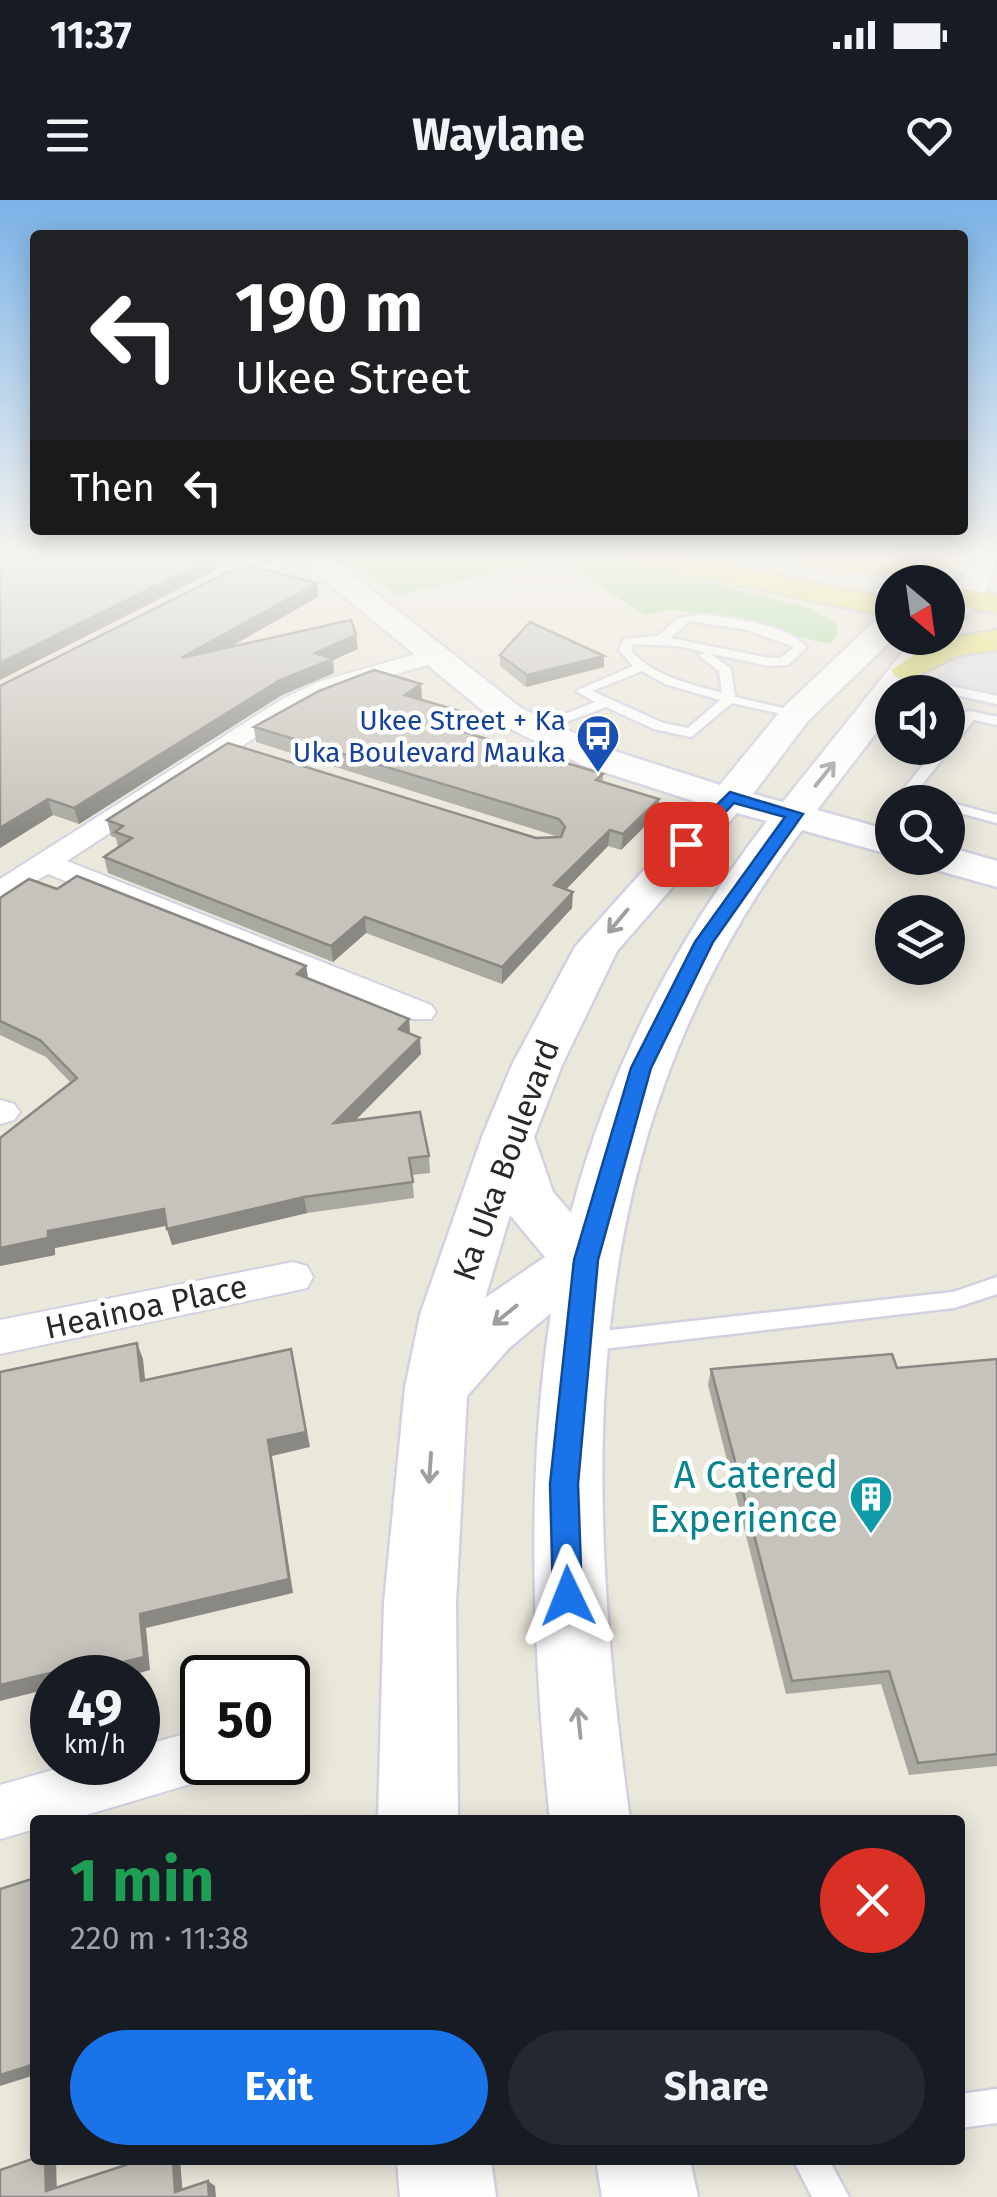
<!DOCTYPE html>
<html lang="en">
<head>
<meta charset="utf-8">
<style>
	:root { --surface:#171b24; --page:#242831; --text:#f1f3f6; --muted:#9ea1a6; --accent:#1a73e8 }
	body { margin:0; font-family:"Fira Sans",sans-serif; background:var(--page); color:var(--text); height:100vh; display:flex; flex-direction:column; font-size:38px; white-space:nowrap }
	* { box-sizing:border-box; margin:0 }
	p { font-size:32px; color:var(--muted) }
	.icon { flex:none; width:55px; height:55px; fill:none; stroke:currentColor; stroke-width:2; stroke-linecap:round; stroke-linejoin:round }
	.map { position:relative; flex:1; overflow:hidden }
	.panel { position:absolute; left:30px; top:1615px; width:935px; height:350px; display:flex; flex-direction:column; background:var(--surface); border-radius:10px; box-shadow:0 5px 25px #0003 }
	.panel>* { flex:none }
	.hud { position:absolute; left:30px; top:30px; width:938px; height:305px; border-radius:10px; box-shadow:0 5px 25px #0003; background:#202124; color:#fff; overflow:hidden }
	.needle { width:65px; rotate:151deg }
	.buttons { position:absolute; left:875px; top:365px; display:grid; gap:20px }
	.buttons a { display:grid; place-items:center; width:90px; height:90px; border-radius:50%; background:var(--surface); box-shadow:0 5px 25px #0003; font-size:50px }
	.speed { position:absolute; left:30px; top:1455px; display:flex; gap:20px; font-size:50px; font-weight:700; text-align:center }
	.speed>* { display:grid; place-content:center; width:130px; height:130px; border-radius:50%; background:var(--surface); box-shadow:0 5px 25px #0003; line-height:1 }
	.speed small { font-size:25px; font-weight:400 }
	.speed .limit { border:5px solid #111; border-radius:15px; background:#fff; color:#111 }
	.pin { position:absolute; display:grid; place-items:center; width:85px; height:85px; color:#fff; margin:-42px; border-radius:20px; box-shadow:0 5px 15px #0006 }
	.me { position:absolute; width:110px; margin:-55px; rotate:358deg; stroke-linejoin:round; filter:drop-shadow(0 0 8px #0008) }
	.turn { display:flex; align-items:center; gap:35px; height:210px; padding:0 40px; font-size:45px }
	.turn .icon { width:130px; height:130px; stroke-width:2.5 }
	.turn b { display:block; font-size:70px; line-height:85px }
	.then { display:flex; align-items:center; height:95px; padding:0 40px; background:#0003; gap:20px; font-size:38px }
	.round { display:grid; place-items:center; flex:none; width:105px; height:105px; border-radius:52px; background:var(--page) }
	.headline { display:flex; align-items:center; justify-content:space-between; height:170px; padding:0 40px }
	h1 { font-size:60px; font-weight:700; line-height:75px; color:#1e9e55 }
	.cta { display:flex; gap:20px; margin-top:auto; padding:20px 40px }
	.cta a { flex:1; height:115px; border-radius:60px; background:var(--accent); color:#fff; font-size:40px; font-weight:700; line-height:115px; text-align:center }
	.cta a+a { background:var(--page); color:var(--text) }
	.status { display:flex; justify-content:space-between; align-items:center; height:70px; padding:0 50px; background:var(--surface); direction:ltr }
	.status svg { height:28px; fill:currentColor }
	header { display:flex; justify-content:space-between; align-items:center; height:130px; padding:0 40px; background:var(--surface); font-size:45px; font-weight:700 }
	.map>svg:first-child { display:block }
</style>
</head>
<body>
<div class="status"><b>11:37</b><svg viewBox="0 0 49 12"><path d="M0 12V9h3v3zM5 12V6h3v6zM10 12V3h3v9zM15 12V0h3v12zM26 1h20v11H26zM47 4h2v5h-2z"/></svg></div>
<header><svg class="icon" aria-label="menu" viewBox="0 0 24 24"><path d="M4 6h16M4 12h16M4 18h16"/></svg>Waylane<svg class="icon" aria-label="heart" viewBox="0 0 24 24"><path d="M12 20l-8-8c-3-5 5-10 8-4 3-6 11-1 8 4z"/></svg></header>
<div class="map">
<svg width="997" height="1997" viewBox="0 0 997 1997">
	<rect width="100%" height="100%" fill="#eae7db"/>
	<path fill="#dfdce3" d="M980,452H997V508L948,497V492H925L955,457Z"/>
	<path fill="#a4dd9b" d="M336,353H599L812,409L836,423L837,434L831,444L674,409L645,415L558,359L397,395Z"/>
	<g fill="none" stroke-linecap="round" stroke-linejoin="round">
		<g stroke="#d1d1e1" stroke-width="5">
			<path id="lane" d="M699,414C732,418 783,423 807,447L788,465L769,466L677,446L633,444L631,450C651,476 691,484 722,493L719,471L698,455L708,452L731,469L735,497L800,512V518L732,503L691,537L654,529L606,507L539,532L527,529L595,502L576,491L633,466L619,450L624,439L658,436L677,419ZM690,421L748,430L794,447L781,458H769L670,438ZM642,471L665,484L720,500L688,528L663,523L592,491Z
				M901,475L997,496V504L897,482L895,479Z
				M971,511L997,517V525L974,520L916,592L941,599L943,602H922L902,597V591L937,548H948V536L966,512Z
				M945,602H948L997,615V623L948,610Z
				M997,1077V1094L954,1108L585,1151L577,1148L574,1142L577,1136L585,1133L953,1092Z
				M997,1889V1923L960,1928V1894Z
				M793,1960H829L849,1997H812Z"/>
		</g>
		<g stroke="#d1d1e1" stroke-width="4">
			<path id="street" d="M292,353L318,355L211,389L201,383Z
				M434,449L442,451V461L337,491L300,508L67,661L431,805L436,812L431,819H409L48,674L0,701V679L284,498L321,481Z
				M0,900L14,904L20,912L14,920L0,924Z
				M293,1062L307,1066L313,1077L307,1088L0,1154V1120Z
				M202,1529V1562H226L221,1575L69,1620H35V1629L0,1639V1585L81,1562H138V1547Z"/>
		</g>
		<g stroke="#d1d1e1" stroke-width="5">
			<path id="secondary" d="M291,353H325L521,508L608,549L720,585L783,508L881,415L892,413L894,438L807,522L753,594L783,602L914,438H946L907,492H892V512L817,610L892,631V655L802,630C575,933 581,1263 630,1620H550C533,1451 525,1282 551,1113L509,1148L467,1196L456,1403L458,1620H378L384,1403L405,1188L420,1115L482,937L512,865L575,747L703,604L582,565L497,522ZM737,613L767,621C675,741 609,867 571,1013L553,992L534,937L562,865L617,751ZM510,1015L545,1057L485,1098Z
				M982,353H997C997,378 973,420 948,425V396Z
				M948,647L997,661V687L926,667L920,658H948Z
				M397,1960H491L496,1997H400Z
				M596,1960H690L698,1997H602Z"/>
		</g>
		<g stroke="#c7c7c7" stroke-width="5">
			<path id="primary" d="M615,353H673L892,399V417L629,362Z
				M815,353L907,358L925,353L970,354L966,360L908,376L802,368L798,362L802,356Z
				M948,386L997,395V413L948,404Z
				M997,430V450L958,455L908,480L896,477L891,470L938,440Z"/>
		</g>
		<use href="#lane" fill="#fff" fill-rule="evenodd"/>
		<use href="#street" fill="#fff" fill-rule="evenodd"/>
		<use href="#secondary" fill="#fff" fill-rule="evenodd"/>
		<use href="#primary" fill="#e6e364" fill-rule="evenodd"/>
	</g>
	<path fill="#a9a8a1" d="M317,383L318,397L229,448L356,435L358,449L333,460L334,473L282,495L79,624L53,615L0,648V486Z
		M500,455L604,456V467L526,487L500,466Z
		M422,499L473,515L474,530L469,534L603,574V582L659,599L657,614L621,650L608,646L566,689L572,708L502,784L366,733L333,762L108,673L104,657L118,647L116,638L111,636L107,620L536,638L559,637L256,542L254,527Z
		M57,689L306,766L308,779L409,819L410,833L421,854L355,920L429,956L430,973L412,975L414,998L307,1013L172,1045L166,1026L55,1048V1055L0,1066V938L71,883L46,857L0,835V698Z
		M997,1159V1566L909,1575L881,1484L786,1494L708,1185L711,1169L897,1168Z"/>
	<path fill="#8a8883" d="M214,357L216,370L0,480V463Z
		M317,383L318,397L183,473L181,458Z
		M356,435L358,449L333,460L334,473L282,495L79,624L74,608L315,453Z
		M604,456V467L526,487L527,475Z
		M421,484L422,499L405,495Z
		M473,515L474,530L454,544V529Z
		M48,599L53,615L0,648V628Z
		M659,599L657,614L621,650L623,634Z
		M610,630L608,646L554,702V685Z
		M573,692L572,708L502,784V767Z
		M365,717L366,733L333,762L331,746Z
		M306,766L309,783L297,774Z
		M409,819L410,835L399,829Z
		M420,838L421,854L336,940L334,923Z
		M304,997L307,1013L172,1045L167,1029Z
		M164,1009L169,1025L55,1048V1055L0,1066V1048L48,1031Z
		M137,1143L143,1159L147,1197L141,1181Z
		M291,1149L310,1247L272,1256L293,1393L146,1428L150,1470L122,1478H52V1488L0,1501V1485L140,1414L268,1240Z
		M35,1864V1875L0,1886V1875Z
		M45,1960H56L57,1995L46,1991Z
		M173,1960H180L183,1996L175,1992Z
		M208,1981L215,1986L216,1997H209Z"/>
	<path fill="#c5c3bb" stroke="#8a8883" stroke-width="2.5" d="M0,353H202L214,357L0,463Z
		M250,366L317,383L181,458L351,420L356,435L315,453L333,459L280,480L74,608L48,599L0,628V486L226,373Z
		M530,422L604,456L527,475L500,455Z
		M374,470L421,484L405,495L473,515L454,529L603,574L596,580L659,599L623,634L610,630L554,685L573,692L502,767L365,717L331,746L104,657L132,638L115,632L123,626L107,620L228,543L536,638L561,637L565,627L559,619L254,527L319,491Z
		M77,676L306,766L297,774L409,819L399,829L420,838L334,923L420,912L429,956L409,958L413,982L304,997L167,1029L164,1009L48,1031V1038L0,1048V938L77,878L40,840L0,821V698L29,679L57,689Z
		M137,1143L141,1181L291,1149L306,1232L268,1240L289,1379L140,1414L144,1457L75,1474V1467L0,1485V1172Z
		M892,1154L897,1168L997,1159V1554L918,1563L889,1471L792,1481L711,1169Z
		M35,1678V1864L0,1875V1689Z
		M35,1958V1960H45L46,1991L141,1960H173L175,1992L208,1981L209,1997H0V1970Z"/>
	<defs><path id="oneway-shaft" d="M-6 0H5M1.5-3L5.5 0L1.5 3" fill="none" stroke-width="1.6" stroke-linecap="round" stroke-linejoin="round" transform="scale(2.5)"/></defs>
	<g stroke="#9f9f9f">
		<use href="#oneway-shaft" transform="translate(825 574) rotate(-51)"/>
		<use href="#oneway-shaft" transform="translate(618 721) rotate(130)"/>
		<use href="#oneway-shaft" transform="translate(505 1115) rotate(141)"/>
		<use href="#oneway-shaft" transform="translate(430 1268) rotate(94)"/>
		<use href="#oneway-shaft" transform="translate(579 1523) rotate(-96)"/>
	</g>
	<linearGradient id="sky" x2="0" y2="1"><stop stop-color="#7ab2e7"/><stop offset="0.56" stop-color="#f6f4ef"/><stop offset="1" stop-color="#f6f4ef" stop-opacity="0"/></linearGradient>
	<rect width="997" height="633" fill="url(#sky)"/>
	<path fill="#1a73e8" stroke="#114b97" stroke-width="2.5" d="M730,592L803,614L713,742L651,868L598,1060L578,1284L582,1396L578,1406L568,1410L557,1406L553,1396L550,1284L574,1060L631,868L695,742L785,617L734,603L692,648H680V641Z"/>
	<defs>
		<g id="bus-pin" transform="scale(2.25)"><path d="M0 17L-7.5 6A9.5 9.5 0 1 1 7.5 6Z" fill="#1a4fb4" stroke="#fff"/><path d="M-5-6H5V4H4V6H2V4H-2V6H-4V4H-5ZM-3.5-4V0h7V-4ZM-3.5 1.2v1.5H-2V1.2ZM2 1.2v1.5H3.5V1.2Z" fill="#fff"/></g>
		<g id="building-pin" transform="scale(2.25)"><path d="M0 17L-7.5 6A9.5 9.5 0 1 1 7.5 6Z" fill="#0f9aa8" stroke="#fff"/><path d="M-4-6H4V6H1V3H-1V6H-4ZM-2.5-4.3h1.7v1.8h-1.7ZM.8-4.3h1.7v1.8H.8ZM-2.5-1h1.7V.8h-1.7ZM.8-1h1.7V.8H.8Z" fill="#fff"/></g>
	</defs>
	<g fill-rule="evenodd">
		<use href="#bus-pin" x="598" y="536"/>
		<use href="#building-pin" x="871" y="1297"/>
	</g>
	<g text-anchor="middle" stroke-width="9" stroke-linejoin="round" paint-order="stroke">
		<g font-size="28" fill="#164399" stroke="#fff" text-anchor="end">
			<text x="566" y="530">Ukee Street + Ka<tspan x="566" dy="32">Uka Boulevard Mauka</tspan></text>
		</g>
		<g font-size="32" fill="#292929" stroke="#fff">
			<text transform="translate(506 960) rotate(-70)" y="11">Ka Uka Boulevard</text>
			<text transform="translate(146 1107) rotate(-12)" y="11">Heainoa Place</text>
		</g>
		<g font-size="38" fill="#0d838f" stroke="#fff" text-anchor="end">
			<text x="838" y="1288">A Catered<tspan x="838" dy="44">Experience</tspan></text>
		</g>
	</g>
</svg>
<div class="buttons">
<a><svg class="needle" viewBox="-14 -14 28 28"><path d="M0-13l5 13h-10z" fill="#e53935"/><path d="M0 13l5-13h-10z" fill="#9ea1a6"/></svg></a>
<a><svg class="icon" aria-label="sound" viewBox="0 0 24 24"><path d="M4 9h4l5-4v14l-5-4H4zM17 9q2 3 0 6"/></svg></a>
<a><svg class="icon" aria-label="search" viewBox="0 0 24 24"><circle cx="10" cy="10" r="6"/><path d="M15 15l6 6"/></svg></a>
<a><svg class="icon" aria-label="layers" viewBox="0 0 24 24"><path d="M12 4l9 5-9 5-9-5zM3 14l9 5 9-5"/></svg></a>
</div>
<div class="speed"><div>49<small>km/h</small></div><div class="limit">50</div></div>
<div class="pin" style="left:686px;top:644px;background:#d93025"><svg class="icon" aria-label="arrive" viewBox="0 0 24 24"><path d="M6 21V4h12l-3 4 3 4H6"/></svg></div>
<svg class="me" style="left:568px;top:1396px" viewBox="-20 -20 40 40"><path d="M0-17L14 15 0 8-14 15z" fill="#1a73e8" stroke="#fff" stroke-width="4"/></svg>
<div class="hud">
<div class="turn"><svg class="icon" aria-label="left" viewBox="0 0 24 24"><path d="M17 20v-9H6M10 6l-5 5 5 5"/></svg><div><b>190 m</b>Ukee Street</div></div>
<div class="then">Then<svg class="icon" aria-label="left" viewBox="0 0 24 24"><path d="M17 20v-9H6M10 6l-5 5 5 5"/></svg></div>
</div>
<section class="panel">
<div class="headline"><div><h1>1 min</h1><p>220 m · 11:38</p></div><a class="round" style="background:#d93025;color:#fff"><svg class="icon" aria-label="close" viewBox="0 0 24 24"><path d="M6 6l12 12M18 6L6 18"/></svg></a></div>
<div class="cta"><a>Exit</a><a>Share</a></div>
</section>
</div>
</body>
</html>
